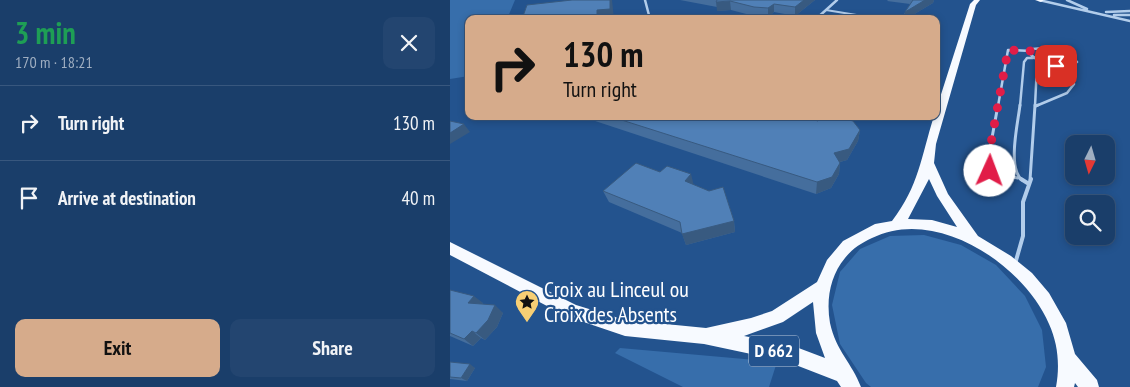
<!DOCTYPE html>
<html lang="en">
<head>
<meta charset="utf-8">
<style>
	:root { --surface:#1a3e6a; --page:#234570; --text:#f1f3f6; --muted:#9faec1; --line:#38577e; --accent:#d6ab8b }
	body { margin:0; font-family:"PT Sans Narrow",sans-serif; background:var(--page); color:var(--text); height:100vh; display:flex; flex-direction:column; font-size:19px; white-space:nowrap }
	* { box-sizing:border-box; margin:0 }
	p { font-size:16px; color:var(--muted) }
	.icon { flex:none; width:28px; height:28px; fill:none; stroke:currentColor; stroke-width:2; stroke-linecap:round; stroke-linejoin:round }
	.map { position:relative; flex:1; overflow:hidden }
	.sheet { display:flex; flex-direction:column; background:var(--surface); width:450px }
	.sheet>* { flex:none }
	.hud { position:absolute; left:15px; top:15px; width:475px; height:105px; border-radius:10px; box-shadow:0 2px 8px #0003,0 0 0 1px var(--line); background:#d6ab8b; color:#111; overflow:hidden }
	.needle { width:32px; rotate:185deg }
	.tools { position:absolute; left:615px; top:135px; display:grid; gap:10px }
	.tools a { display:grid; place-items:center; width:50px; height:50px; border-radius:10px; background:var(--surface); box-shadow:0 2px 8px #0003,0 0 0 1px var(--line); font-size:25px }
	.pin { position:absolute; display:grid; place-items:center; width:42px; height:42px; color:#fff; margin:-21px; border-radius:10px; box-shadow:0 2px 8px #0006 }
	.me { position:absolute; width:55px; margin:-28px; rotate:2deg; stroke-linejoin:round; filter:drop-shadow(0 0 4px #0008) }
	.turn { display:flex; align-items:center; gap:18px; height:105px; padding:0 15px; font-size:22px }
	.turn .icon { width:65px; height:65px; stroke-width:2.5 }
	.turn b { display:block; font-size:35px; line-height:42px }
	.round { display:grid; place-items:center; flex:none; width:52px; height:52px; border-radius:10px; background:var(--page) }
	.summary { display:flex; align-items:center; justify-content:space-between; height:85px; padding:0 15px }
	h1 { font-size:30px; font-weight:800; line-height:38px; color:#1e9e55 }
	.button { display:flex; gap:10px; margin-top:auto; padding:10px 15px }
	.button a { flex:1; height:58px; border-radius:10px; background:var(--accent); color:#111; font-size:20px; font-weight:800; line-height:58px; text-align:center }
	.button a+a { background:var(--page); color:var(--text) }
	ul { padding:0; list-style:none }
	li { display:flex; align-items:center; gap:15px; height:75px; padding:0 15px; border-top:1px solid var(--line) }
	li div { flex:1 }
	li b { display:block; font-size:19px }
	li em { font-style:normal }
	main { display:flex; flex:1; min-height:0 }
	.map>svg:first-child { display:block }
</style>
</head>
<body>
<main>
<section class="sheet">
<div class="summary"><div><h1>3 min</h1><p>170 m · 18:21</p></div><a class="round"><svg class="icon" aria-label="close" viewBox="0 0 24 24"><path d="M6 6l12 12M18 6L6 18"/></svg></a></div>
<ul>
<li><svg class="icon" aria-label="right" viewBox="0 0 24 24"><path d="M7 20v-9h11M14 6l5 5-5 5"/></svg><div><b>Turn right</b></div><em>130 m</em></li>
<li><svg class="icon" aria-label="arrive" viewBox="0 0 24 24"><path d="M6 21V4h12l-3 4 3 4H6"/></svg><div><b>Arrive at destination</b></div><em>40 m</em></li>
</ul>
<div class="button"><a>Exit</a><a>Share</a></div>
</section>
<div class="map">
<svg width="680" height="387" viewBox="0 0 680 387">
	<rect width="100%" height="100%" fill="#23538e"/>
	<path fill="#376eab" d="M0,0H65L57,19H19V76L0,79Z
		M474,235L511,245L546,265L575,296L592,330L596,367L588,387H421L416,383L390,344L382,305L390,272L410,249L440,236Z
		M170,348L327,362L319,387H233L165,353Z"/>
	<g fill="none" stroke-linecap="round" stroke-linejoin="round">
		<path stroke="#b2cdeb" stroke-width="2" d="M376,10L431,19"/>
		<path stroke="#b2cdeb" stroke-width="2.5" d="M593,48L617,53L627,62C612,72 594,66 581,55L583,49Z
			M548,106L558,50L581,51
			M570,106L574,62L577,58H583
			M585,106L587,65L593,63
			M586,106L617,93L624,84L618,66"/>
		<path stroke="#b2cdeb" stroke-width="3" d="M548,105L537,165L546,174L568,178
			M570,105C568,123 557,168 572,180
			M586,106L588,105
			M580,180L585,105"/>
		<path stroke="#b2cdeb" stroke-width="4" d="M571,179L579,184
			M565,264L573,236V202L581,179"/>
		<path stroke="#b2cdeb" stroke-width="2.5" d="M195,0L200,19
			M589,0L680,21
			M617,0L637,9
			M656,12L680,11
			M664,15H680
			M366,19L387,0"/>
		<path fill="#f7faff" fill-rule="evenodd" d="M524,0H530L526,5L486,144L484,163L498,194L528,236L561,256L582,273L599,293L616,323L625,354L647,380L649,387H628L625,383L624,387H606C610,365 608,344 599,324C573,264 486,206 422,238C411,243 402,249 395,258C380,276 376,300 380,323C386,351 402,363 411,387H391L387,381L338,362L254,344L175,336L116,316L0,255V242L126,305L175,320L256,328L301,318L322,311L367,282L377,260L393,241L425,224L442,221C469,186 471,157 484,116H486V110L520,4ZM479,179L487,196L507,227L482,220L458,219ZM363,302L366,333L375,358L338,344L294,336L333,322Z
			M585,0H594L591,2Z"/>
	</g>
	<path fill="#456e9d" d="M230,0H365L345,16L324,12L318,17L304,16L281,10L267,11V7Z
		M438,0H484L483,3L461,16L468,17L467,19H451L460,4L437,1Z
		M133,116H352L368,121L410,130L408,141L397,160L390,162L389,174L381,188L366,194L133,117Z
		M244,185L284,221L285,232L236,245L232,233L159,202L153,191Z
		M0,290L33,303L32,304L53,313L47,327L35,340L31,338L23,346L0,336Z
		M0,362L25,368L17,381L0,379Z"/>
	<path fill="#385a80" d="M160,0H162L164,19H117L147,10Z
		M354,0H365L345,16V7Z
		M475,0H484L483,3L456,19H453L455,12Z
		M280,1L281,10L267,11L266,2Z
		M324,4V12L318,17V8Z
		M14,124L20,132L0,144V133Z
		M410,130L408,141L397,160L382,164L384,153Z
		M390,163L389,174L381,188L366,194L367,182Z
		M241,174L244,186L235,181Z
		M284,221L285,232L236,245L232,234Z
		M24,296L33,303L26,310L18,303Z
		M45,305L53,313L47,327L35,340L26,333Z
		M22,331L31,338L23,346L14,339Z
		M20,364L25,368L17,381L11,378Z"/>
	<path fill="#5080b7" stroke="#385a80" d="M122,0H160V9L147,10V15L117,19H72L77,5Z
		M267,0H354L345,7L324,4L318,8L304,7L280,1L266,2Z
		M463,0H475L455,12Z
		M454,15L468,17L467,19H451Z
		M159,116H352L368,121L372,116H384L403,121L410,130L399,149L384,153L390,163L382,177L367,182Z
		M0,121L14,124L0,133Z
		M186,163L210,172L217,166L241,174L235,181L259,191L273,187L284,221L232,234L230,222L153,191Z
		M0,290L24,296L18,303L45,305L38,320L26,333L22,331L14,339L0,333Z
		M0,362L20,364L11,378L0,377Z"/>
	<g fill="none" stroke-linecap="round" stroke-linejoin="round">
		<path stroke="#e11d48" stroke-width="9" stroke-dasharray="0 16.2" d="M540,171L537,165L558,50L581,51V56L587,61L606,66"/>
	</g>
	<defs>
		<g id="sight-pin" transform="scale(1.25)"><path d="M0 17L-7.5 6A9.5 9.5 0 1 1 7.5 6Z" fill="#f7cf74" stroke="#23538e"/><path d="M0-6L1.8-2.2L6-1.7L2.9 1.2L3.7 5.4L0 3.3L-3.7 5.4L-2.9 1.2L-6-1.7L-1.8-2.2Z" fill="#111"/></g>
	</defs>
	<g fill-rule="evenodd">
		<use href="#sight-pin" x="77" y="302"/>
	</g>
	<g text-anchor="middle" stroke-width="4.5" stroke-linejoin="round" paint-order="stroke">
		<rect fill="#23538e" stroke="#bdcbdd" stroke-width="1" x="299" y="335.5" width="50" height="31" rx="4"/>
		<g font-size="18" font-weight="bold" fill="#fff">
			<text x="324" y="357">D 662</text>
		</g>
		<g font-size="22" fill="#fff" stroke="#23538e" text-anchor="start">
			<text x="94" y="297">Croix au Linceul ou<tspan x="94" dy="25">Croix des Absents</tspan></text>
		</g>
	</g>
</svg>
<div class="tools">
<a><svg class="needle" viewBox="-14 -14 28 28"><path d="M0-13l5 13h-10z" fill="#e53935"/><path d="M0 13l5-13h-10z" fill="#9faec1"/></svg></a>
<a><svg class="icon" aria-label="search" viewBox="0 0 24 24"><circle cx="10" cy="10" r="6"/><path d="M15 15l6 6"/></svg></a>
</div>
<div class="pin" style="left:606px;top:66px;background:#d93025"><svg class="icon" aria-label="arrive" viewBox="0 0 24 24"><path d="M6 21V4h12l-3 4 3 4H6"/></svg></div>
<svg class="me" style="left:540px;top:171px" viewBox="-20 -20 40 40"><circle r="19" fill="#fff"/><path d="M0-13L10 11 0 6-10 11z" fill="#e11d48"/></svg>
<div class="hud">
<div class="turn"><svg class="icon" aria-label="right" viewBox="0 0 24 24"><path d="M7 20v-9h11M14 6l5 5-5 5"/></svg><div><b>130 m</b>Turn right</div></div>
</div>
</div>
</main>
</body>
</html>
